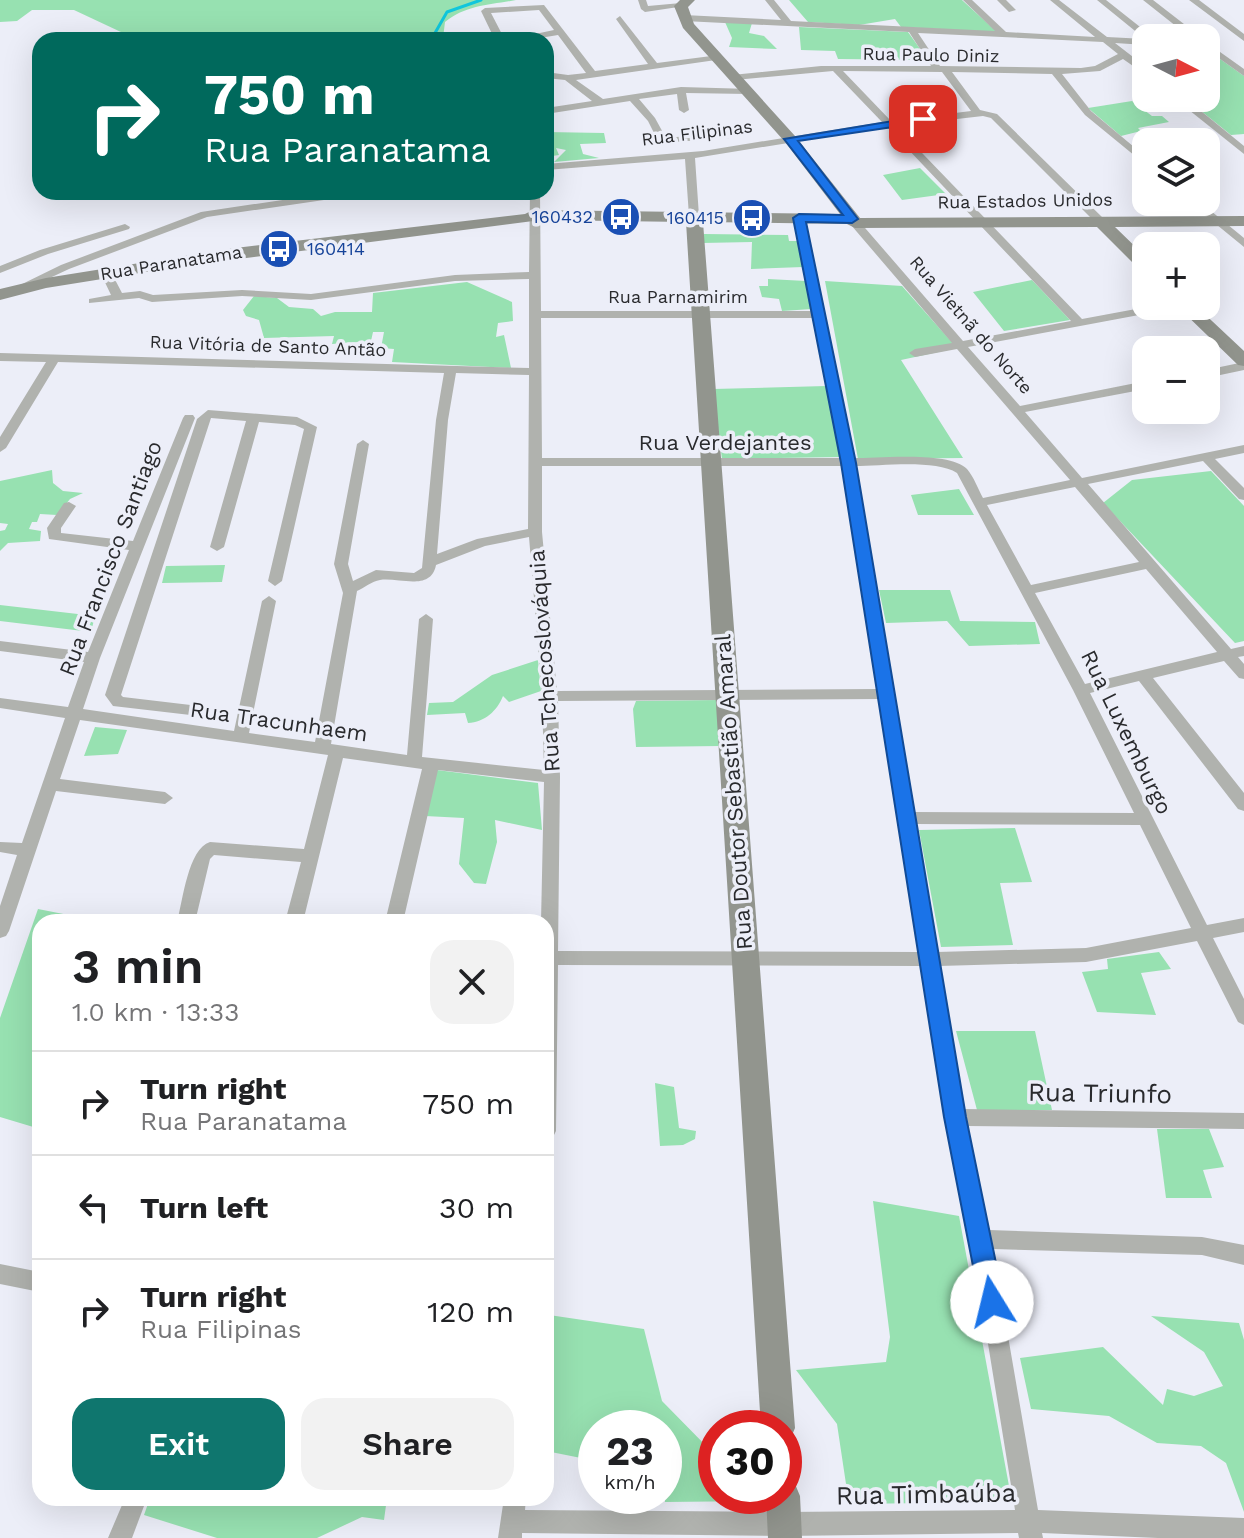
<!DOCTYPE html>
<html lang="en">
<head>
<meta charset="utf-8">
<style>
	:root { --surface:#fff; --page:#f2f2f2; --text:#202124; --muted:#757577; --line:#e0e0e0; --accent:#0f766e }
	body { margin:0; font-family:"Work Sans",sans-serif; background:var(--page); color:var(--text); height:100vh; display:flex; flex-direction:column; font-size:30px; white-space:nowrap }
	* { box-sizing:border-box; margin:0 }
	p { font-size:26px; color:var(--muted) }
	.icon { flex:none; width:44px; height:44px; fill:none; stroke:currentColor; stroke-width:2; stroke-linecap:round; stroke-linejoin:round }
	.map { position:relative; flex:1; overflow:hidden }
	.details { position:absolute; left:32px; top:914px; width:522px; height:592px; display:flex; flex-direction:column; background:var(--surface); border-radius:24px; box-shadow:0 8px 32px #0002 }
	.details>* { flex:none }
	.top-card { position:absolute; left:32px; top:32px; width:522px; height:168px; border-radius:24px; box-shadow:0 8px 32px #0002; background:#00695c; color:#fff; overflow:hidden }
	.needle { width:52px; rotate:96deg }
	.fabs { position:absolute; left:1132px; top:24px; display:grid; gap:16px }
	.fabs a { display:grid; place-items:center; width:88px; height:88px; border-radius:16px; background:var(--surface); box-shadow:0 8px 32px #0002; font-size:40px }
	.speed { position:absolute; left:578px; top:1410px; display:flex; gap:16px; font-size:40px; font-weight:700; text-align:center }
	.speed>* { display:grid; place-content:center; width:104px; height:104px; border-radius:50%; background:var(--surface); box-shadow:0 8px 32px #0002; line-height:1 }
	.speed small { font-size:20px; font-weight:400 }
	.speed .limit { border:12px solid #d22; background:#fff; color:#111 }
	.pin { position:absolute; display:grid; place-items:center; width:68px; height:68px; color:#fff; margin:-34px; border-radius:16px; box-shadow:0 4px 12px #0006 }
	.me { position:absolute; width:88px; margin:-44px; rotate:351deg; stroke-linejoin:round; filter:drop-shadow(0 0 6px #0008) }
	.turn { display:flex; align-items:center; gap:28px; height:168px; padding:0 40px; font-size:36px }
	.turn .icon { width:104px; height:104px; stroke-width:2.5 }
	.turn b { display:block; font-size:56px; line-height:68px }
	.round { display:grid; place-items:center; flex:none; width:84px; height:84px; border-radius:24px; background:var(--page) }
	.overview { display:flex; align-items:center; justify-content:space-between; height:136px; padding:0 40px }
	h1 { font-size:48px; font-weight:600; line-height:60px }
	.action { display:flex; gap:16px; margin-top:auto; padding:16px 40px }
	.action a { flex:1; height:92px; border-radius:24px; background:var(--accent); color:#fff; font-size:32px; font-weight:600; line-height:92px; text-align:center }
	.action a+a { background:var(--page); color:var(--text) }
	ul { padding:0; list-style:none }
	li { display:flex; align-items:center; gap:24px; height:104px; padding:0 40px; border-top:2px solid var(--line) }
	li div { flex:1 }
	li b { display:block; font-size:30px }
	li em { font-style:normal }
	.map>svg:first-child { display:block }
</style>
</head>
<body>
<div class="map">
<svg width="1244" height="1538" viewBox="0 0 1244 1538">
	<rect width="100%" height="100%" fill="#eceef8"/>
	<path fill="#97e1b1" d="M0,0H516C490,5 466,5 445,22L443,38L446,40H138L74,10H32L17,21L0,22Z
		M789,0H962L997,32L901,27L895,19L859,25L808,22Z
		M725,22L752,23L749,33L764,36L777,49L729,47L732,38Z
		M799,27L908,32L928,60L838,59L835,51L801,50Z
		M1206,49L1244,76V134L1231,135L1185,98H1206Z
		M1132,101L1152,116H1162L1169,122L1138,128L1141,131L1121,136L1088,108Z
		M546,132L604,133L606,143L580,144L583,154L599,158L554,162L566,150L556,148L559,155L546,157Z
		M920,168L946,194L902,200L883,175Z
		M704,234L788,235L789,241H798L803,267L751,269L752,242L702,243Z
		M768,279L806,281L812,309L782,311L779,299L762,297L759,286H768Z
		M1032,280L1070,320L1004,331L973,292Z
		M825,281L902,286L957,348L901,360L963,458L858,459Z
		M467,282L512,302L513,321L498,323L496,337L504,335L511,368L392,362L394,349L381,348L384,332H373L371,341L332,344L334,336L264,338L259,320L246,316L243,310L254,296L277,298L289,307L313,309L321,316L335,312H372L373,293Z
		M826,386L841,457L722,459L713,389Z
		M52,470L53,483L63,491L83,493L70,499L57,515L40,514L37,522H32L29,529L41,531L40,541L8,543L0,551V531L5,530L8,524L0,523V481Z
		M1211,471L1244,506V641L1235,643L1103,503L1132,480Z
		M959,489L974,515H918L911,495Z
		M225,565L222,582L162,583L166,566Z
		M879,590H950L960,621L1035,622L1040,644L969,646L947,621L886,623Z
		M0,605L95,616L91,632L0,621Z
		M538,660L541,691L509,702L503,696C497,711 485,722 468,723L465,713L427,715L429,703L453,702L492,675Z
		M718,700L721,746L636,747L633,709L636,701Z
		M95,727L127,730L118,754L84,756Z
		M437,770L538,783L542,830L495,820L497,842L486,884L474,883L459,864L464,818L425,816Z
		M1015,828L1032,882L1000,883L1013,945L941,947L919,830Z
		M38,909L104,922H40V1129L0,1117V1018Z
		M1159,952L1171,969L1141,973L1156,1015L1097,1012L1082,972L1108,969L1107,959Z
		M956,1031H1035L1052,1110H977Z
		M655,1083L674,1087L679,1128L696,1131L695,1139L683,1145L660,1146Z
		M1157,1129H1209L1224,1167L1203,1170L1212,1198H1166Z
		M873,1201L959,1216L1012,1502L849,1504L837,1424L796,1370L886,1362L890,1337Z
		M549,1315L644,1329L662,1401L716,1456V1496H756L760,1501L665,1502L664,1428H596V1461L546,1451Z
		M1151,1316L1239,1323L1244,1340V1512L1226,1463L1201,1446L1157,1443L1109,1416L1031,1409L1020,1358L1103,1347L1163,1405L1167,1389L1194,1396L1223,1386L1204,1352Z
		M150,1498H387L384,1520L362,1517L317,1538H217L144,1515Z"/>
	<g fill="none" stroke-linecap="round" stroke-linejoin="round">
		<path stroke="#10c6dc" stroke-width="3" d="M436,40L435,33L447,12L481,0"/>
		<path fill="#b0b2ae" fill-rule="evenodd" d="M638,0H646L648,6L681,3L685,6L645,12L641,9Z
			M765,0H774L791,21L995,31L963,0H972L1006,32L1095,37L1050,0H1059L1107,37L1145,39L1097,0H1106L1154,38H1146V45L1115,43L1146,67V75L1123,59L1100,71L1062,74L1091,111L1146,157V165L1085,115L1052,74L952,72L980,110L997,114L1103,218V222H1095L991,118L983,116L896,126L1082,319L1152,306H1177L1171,309L968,347L1020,406L1146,381V389L1025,412L1082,478L1244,445V453L1215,459L1244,488V500L1239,499L1203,461L1088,484L1231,649L1244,646V656L1238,657L1244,664V679L1239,678L1224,661L1153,678L1244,793V811L1238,809L1139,681L1090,693L1207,925L1244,918V932L1213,938L1244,999V1025L1238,1022L1197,941L1086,962L939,966L963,1109L1244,1113V1129L967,1126L989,1230L1202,1237L1244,1245V1265L1202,1255L993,1249L1038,1510L1244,1518V1538H1158L1042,1533L1043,1538H1019L1018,1533L784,1536L522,1533V1538H498L504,1498H526L525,1510L784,1512L1015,1510L971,1239L945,1117L921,966L558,965L556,1131L553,1137L546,1139V922H541L544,782L438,770L403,922H385L422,769L343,758L303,922H285L301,862L214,855L210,859L195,922H177C183,900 188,849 210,842L304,849L328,755L80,720L60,779L165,792L173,798L165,804L56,791L9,931L6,936L0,938V906L17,855L0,852V842L22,843L65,718L0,708V698L68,707L84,662L0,651V641L88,652L129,550L49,539L47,528L64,503L69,502L76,506L61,528V533L133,541L183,418L185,415H193L195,418L100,658L83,709L234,731L262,601L269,596L276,601L249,733L315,742L343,593L334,564L357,444L363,440L369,444L348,564L353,581L376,570L414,573L422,568L436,420L444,373L58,362L6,448L0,452V437L46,362L0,361V353L529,368V279L455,281L311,300L242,296L152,302L139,298L89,303V299L111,295L101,274L103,272H111L122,293L140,291L153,295L242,290L311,294L455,275L529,272L530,192H540L541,311H812L794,218L799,215L804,218L854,458C878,458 951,451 967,469C974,477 978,489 983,498L1070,480L957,349L915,357L909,353L915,349L952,343L851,225V221H859L963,341L1071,321L887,127L695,158L699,216L694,219L689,216L685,159L546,170V164L703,151L882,122L833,71L735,80L730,77L732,75L821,66H931L909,32L684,21L680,18L684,15L781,20ZM918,33L1103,42L1118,54L1095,66L1081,68L940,66ZM843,71L942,72L971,111L891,121ZM541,318H813L840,458H542ZM456,373L529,375L528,529L477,539L437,554L448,420ZM542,466H842L877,689L557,691L542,532ZM855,466C881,466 936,459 957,473L1073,690L1134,813L913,812ZM1075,487L1139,562L1031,585L987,505ZM529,537L542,696L544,770L422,757L433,619L426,614L419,619L407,755L331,744L357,591C364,588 372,581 380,580C398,577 431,592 436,565L485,546ZM1146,569L1217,652L1085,684L1035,593ZM879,699L919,952L558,951L560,777L558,701ZM915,824L1140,825L1191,928L1086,948L937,952Z
			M997,0H1006L1016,10L1009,12Z
			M1143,0H1153L1202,38H1191Z
			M1189,0H1199L1244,34V41Z
			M544,5L595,71L648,64L616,19L620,16L657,63L719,55V59L716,60L576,80L603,99L681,87L751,89V93L748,94L686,93L689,110L684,113L679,110L677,94L639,99L655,118L666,138L730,132L735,135L730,138L659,143L648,121L630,101L546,114V108L592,101L565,80L546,78V72L568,75L586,73L558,35L528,40H507L554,30L539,10L491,13L505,40H495L481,11L485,8Z
			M1206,42L1244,69V76L1206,49Z
			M1174,98H1185L1244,146V154Z
			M336,192H363L358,195L207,217L69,269L24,290L14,288L61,265L201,212Z
			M1189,202H1200L1244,238V247Z
			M125,224L130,227L129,229L48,254L0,273V266L40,250Z
			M1244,362V370L1206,378V370Z
			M208,410L297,417L317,427L282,581L275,586L268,581L304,429L295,425L259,422L224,547L217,551L210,547L246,421L211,418L121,695L123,697L199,706L207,711L199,716L113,706L105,695L197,419Z
			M0,1264L40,1272V1292L0,1284Z
			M125,1498H147L132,1538H108Z"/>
		<path fill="#92958e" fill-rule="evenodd" d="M680,0H695L688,7L694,24L795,136L860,218L1244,216V226L1115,227L1146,257V271L1140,270L1097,227L855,228L847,224L703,222L795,1428L790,1440L784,1442V1428H761L686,222L541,220L177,267L46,288L0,300V289L46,278L227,249L525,214L533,210L840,214L785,142L683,28L674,6Z
			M1177,306H1196L1244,351V366L1238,365Z
			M784,1479L795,1484L800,1496L802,1538H768L766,1496H784Z"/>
	</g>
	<path fill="#1a73e8" stroke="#114b97" stroke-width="2" d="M923,116L927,122L798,141L858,219L852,223L806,222L856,463L966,1117L1004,1302L1000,1310L992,1313L983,1310L980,1302L944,1117L841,463L793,218L799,214L843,215L784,139Z"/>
	<defs>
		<g id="bus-disc" transform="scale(2)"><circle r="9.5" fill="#1a4fb4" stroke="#eceef8"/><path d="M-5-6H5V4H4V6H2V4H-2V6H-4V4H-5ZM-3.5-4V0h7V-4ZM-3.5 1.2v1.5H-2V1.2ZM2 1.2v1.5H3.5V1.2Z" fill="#fff"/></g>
	</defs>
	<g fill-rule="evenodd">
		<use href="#bus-disc" x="621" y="217"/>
		<use href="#bus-disc" x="752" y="218"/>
		<use href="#bus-disc" x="279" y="249"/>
	</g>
	<g text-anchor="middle" stroke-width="7" stroke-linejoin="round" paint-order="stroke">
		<g font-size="18" fill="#292a2d" stroke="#eceef8">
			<text transform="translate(931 55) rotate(1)" y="6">Rua Paulo Diniz</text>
			<text transform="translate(697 133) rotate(-7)" y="6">Rua Filipinas</text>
			<text transform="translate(1025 201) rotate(-1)" y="6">Rua Estados Unidos</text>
			<text transform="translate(171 263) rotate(-9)" y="6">Rua Paranatama</text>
			<text x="678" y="303">Rua Parnamirim</text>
			<text transform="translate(971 325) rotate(49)" y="6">Rua Vietnã do Norte</text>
			<text transform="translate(268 346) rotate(2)" y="6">Rua Vitória de Santo Antão</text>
		</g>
		<g font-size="18" fill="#164399" stroke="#eceef8" text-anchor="end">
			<text x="593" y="223">160432</text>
			<text x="724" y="224">160415</text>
			<text x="307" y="255" text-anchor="start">160414</text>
		</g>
		<g font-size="22" fill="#292a2d" stroke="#eceef8">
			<text x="725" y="450">Rua Verdejantes</text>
			<text transform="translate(110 558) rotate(-69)" y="8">Rua Francisco Santiago</text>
			<text transform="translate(544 661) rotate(-94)" y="8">Rua Tchecoslováquia</text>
			<text transform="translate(279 721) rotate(8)" y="8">Rua Tracunhaem</text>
			<text transform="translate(1127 732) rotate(64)" y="8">Rua Luxemburgo</text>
			<text transform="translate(733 792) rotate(-94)" y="8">Rua Doutor Sebastião Amaral</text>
		</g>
		<g font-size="26" fill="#292a2d" stroke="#eceef8">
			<text transform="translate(1100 1093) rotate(1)" y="9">Rua Triunfo</text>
			<text transform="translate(926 1494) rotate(-1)" y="9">Rua Timbaúba</text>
		</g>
	</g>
</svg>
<div class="fabs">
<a><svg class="needle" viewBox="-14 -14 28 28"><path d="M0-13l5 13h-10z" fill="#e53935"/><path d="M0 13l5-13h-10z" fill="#757577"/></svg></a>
<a><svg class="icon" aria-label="layers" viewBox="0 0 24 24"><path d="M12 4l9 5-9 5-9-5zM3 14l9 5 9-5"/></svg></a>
<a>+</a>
<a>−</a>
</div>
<div class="speed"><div>23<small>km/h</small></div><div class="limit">30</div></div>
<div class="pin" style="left:923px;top:119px;background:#d93025"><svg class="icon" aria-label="arrive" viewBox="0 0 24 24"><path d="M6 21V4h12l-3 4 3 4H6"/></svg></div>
<svg class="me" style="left:992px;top:1302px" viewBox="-20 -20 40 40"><circle r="19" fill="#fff"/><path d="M0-13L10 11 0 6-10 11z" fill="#1a73e8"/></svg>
<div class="top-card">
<div class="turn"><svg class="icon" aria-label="right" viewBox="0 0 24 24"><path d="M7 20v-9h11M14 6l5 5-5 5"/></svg><div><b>750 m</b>Rua Paranatama</div></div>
</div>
<section class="details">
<div class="overview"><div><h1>3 min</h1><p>1.0 km · 13:33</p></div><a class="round"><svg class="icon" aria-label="close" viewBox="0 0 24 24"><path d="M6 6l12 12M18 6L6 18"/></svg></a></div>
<ul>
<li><svg class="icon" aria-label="right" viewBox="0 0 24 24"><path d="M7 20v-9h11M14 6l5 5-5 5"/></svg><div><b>Turn right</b><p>Rua Paranatama</p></div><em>750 m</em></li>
<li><svg class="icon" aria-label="left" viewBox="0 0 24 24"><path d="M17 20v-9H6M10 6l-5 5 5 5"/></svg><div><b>Turn left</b></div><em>30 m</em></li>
<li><svg class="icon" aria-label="right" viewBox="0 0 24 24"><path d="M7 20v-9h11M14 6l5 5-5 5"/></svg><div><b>Turn right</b><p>Rua Filipinas</p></div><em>120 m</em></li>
</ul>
<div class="action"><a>Exit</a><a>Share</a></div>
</section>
</div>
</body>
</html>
